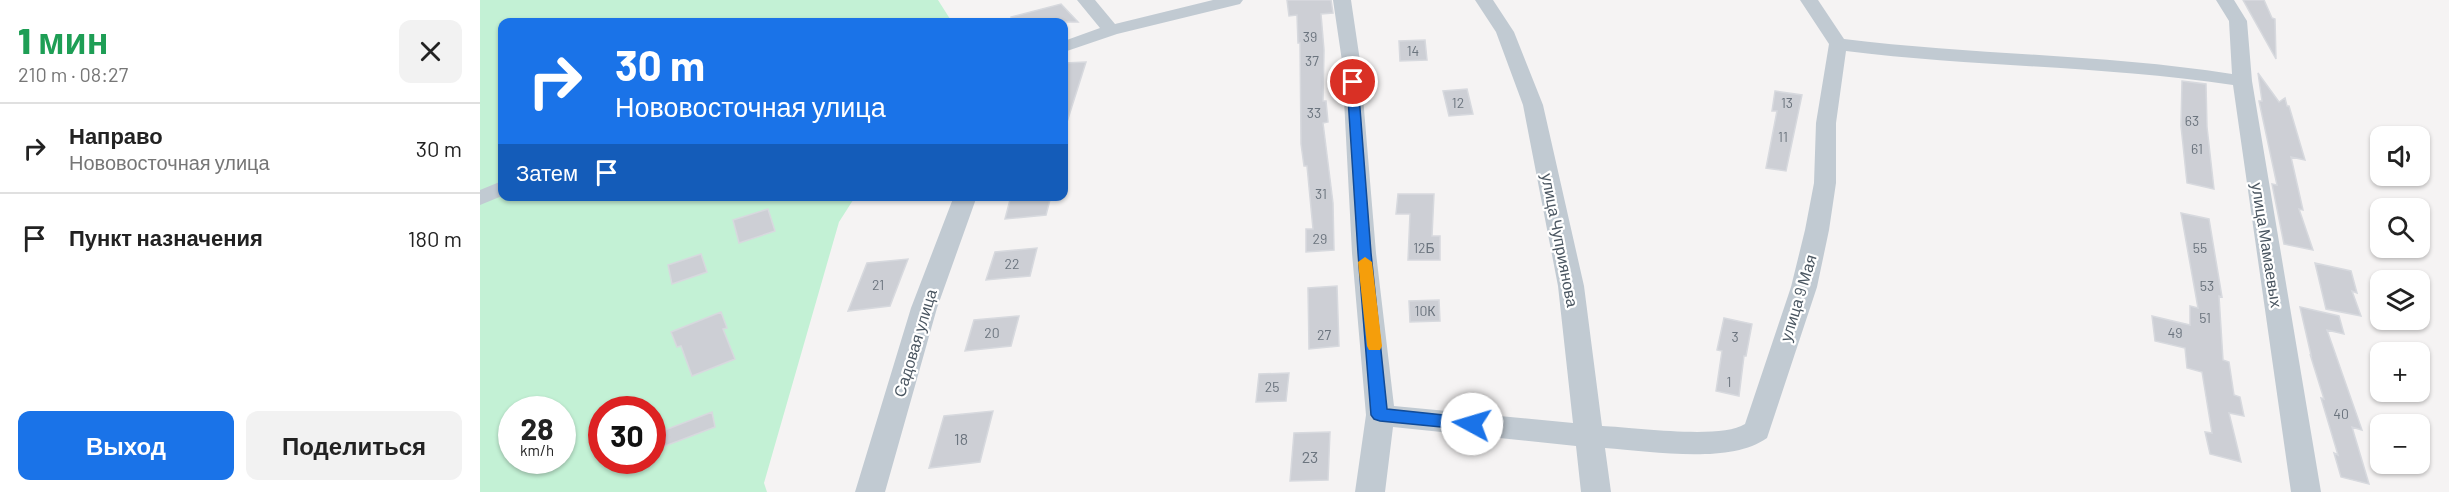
<!DOCTYPE html>
<html lang="ru">
<head>
<meta charset="utf-8">
<style>
	:root { --surface:#fff; --page:#f2f2f2; --text:#222; --muted:#767676; --line:#e0e0e0; --accent:#1a73e8 }
	body { margin:0; font-family:Barlow,sans-serif; background:var(--page); color:var(--text); height:100vh; display:flex; flex-direction:column; font-size:22px; white-space:nowrap }
	* { box-sizing:border-box; margin:0 }
	p { font-size:20px; color:var(--muted) }
	.icon { flex:none; width:33px; height:33px; fill:none; stroke:currentColor; stroke-width:2; stroke-linecap:round; stroke-linejoin:round }
	.map { position:relative; flex:1; overflow:hidden }
	.drawer { display:flex; flex-direction:column; background:var(--surface); width:480px }
	.drawer>* { flex:none }
	.top-card { position:absolute; left:18px; top:18px; width:570px; height:183px; border-radius:12px; box-shadow:0 2px 4px #0004; background:#1a73e8; color:#fff; overflow:hidden }
	.buttons { position:absolute; left:1890px; top:126px; display:grid; gap:12px }
	.buttons a { display:grid; place-items:center; width:60px; height:60px; border-radius:12px; background:var(--surface); box-shadow:0 2px 4px #0004; font-size:30px }
	.speed { position:absolute; left:18px; top:396px; display:flex; gap:12px; font-size:30px; font-weight:700; text-align:center }
	.speed>* { display:grid; place-content:center; width:78px; height:78px; border-radius:50%; background:var(--surface); box-shadow:0 2px 4px #0004; line-height:1 }
	.speed small { font-size:15px; font-weight:400 }
	.speed .limit { border:9px solid #d22; background:#fff; color:#111 }
	.pin { position:absolute; display:grid; place-items:center; width:51px; height:51px; color:#fff; margin:-26px; border:3px solid #fff; border-radius:50%; box-shadow:0 2px 6px #0007 }
	.me { position:absolute; width:66px; margin:-33px; rotate:276deg; stroke-linejoin:round; filter:drop-shadow(0 0 4px #0008) }
	.turn { display:flex; align-items:center; gap:21px; height:126px; padding:0 18px; font-size:27px }
	.turn .icon { width:78px; height:78px; stroke-width:2.5 }
	.turn b { display:block; font-size:42px; line-height:51px }
	.then { display:flex; align-items:center; height:57px; padding:0 18px; background:#0003; gap:12px; font-size:22px }
	.round { display:grid; place-items:center; flex:none; width:63px; height:63px; border-radius:12px; background:var(--page) }
	.summary { display:flex; align-items:center; justify-content:space-between; height:102px; padding:0 18px }
	h1 { font-size:36px; font-weight:800; line-height:45px; color:#1e9e55 }
	.action { display:flex; gap:12px; margin-top:auto; padding:12px 18px }
	.action a { flex:1; height:69px; border-radius:12px; background:var(--accent); color:#fff; font-size:24px; font-weight:800; line-height:69px; text-align:center }
	.action a+a { background:var(--page); color:var(--text) }
	ul { padding:0; list-style:none }
	li { display:flex; align-items:center; gap:18px; height:90px; padding:0 18px; border-top:2px solid var(--line) }
	li div { flex:1 }
	li b { display:block; font-size:22px }
	li em { font-style:normal }
	main { display:flex; flex:1; min-height:0 }
	.map>svg:first-child { display:block }
</style>
</head>
<body>
<main>
<section class="drawer">
<div class="summary"><div><h1>1 мин</h1><p>210 m · 08:27</p></div><a class="round"><svg class="icon" aria-label="close" viewBox="0 0 24 24"><path d="M6 6l12 12M18 6L6 18"/></svg></a></div>
<ul>
<li><svg class="icon" aria-label="right" viewBox="0 0 24 24"><path d="M7 20v-9h11M14 6l5 5-5 5"/></svg><div><b>Направо</b><p>Нововосточная улица</p></div><em>30 m</em></li>
<li><svg class="icon" aria-label="arrive" viewBox="0 0 24 24"><path d="M6 21V4h12l-3 4 3 4H6"/></svg><div><b>Пункт назначения</b></div><em>180 m</em></li>
</ul>
<div class="action"><a>Выход</a><a>Поделиться</a></div>
</section>
<div class="map">
<svg width="1969" height="492" viewBox="0 0 1969 492">
	<rect width="100%" height="100%" fill="#f5f3f3"/>
	<path fill="#c3f1d5" fill-rule="evenodd" d="M0,0H458L472,22H22V196L375,197L359,222L284,483L287,492H0ZM32,410H82V460H32ZM122,410H172V460H122Z"/>
	<path fill="#cdcfd5" stroke="#d7d9de" stroke-width="1.5" d="M807,0H851L853,13L841,14L844,50L843,101H846L848,122L843,123L853,203L854,250L826,252V229H833L827,166H824L821,144L820,43H818L817,15L809,16Z
		M1763,0H1784L1792,18L1795,19L1796,59Z
		M581,4L598,22H532L531,17Z
		M945,40L947,60L920,61L919,41Z
		M606,62L587,122L584,121V63Z
		M1778,73L1799,102L1805,98L1807,106H1809L1825,160L1811,157L1823,210L1819,209L1833,250L1804,244L1792,184L1797,185L1779,101H1782Z
		M1702,81L1726,84L1727,127L1734,189L1707,183L1701,126Z
		M987,89L993,114L969,116L963,91Z
		M1295,91L1322,95L1306,171L1286,168L1297,111H1292Z
		M918,194H954L952,236H960V260H928L930,214H916Z
		M531,196H571L566,215L525,219Z
		M288,209L295,231L259,243L253,220Z
		M1701,213L1729,219L1742,297L1739,296L1743,360L1749,362L1754,395L1760,397L1764,416L1749,413L1761,462L1730,454L1725,432L1732,433L1722,372L1707,368L1705,348L1675,341L1672,316L1710,325V306L1718,308Z
		M557,248L550,276L506,280L515,252Z
		M221,254L227,272L192,284L188,265Z
		M428,259L410,306L368,311L387,263Z
		M1835,263L1871,271L1877,293L1872,291L1881,316L1846,309Z
		M857,286L859,346L829,349L828,288Z
		M959,300L960,321L930,322L929,301Z
		M1820,307L1859,316L1864,334L1847,330L1882,430L1872,427L1889,484L1861,477L1854,453L1858,455L1841,398L1844,399L1830,354L1831,355Z
		M241,312L247,328L243,329L255,359L212,376L201,346L197,347L191,332Z
		M539,316L531,346L485,351L494,320Z
		M1244,318L1272,324L1266,356H1264L1259,396L1236,391L1242,351L1237,350Z
		M809,373L806,401L776,402L779,374Z
		M513,411L500,462L449,468L464,416Z
		M232,412L235,427L172,451V435Z
		M850,432L848,480L810,481L814,433Z"/>
	<g fill="none" stroke-linecap="round" stroke-linejoin="round">
		<path fill="#c1cad2" fill-rule="evenodd" d="M597,0H615L635,24L733,0H763L760,4L637,34L584,52V41L620,28Z
			M853,0H871L880,61L896,253L914,406L1093,423L1078,286L1043,105L1016,32L995,0H1013L1034,32L1063,105L1104,286L1122,426C1154,427 1240,440 1265,424L1311,287L1325,230L1334,183L1336,123L1349,44L1320,0H1338L1364,39C1493,55 1623,54 1752,74L1749,21L1736,0H1754L1767,21L1772,81L1841,492H1811L1753,85C1625,66 1495,67 1366,51L1356,123V183L1349,230L1337,287L1287,438C1249,465 1171,451 1125,448L1131,492H1101L1096,446L913,427L905,492H875L886,415L872,253L862,61Z
			M22,181V196L0,205V190Z
			M474,196H497L457,308L405,492H375L431,308Z"/>
	</g>
	<path fill="#1a73e8" stroke="#114b97" stroke-width="1.5" d="M873,79L878,82L891,253L907,409L992,418L998,420L1000,424L998,428L992,430L900,421L894,419L891,415L878,253L867,82Z"/>
	<path fill="#f59e0b" d="M885,257L892,262L902,346L900,350H889L887,346L878,262Z"/>
	<g text-anchor="middle" stroke-width="4.5" stroke-linejoin="round" paint-order="stroke">
		<g font-size="14" fill="#6b747e">
			<text x="830" y="42">39</text>
			<text x="933" y="56">14</text>
			<text x="832" y="66">37</text>
			<text x="978" y="108">12</text>
			<text x="1307" y="108">13</text>
			<text x="834" y="118">33</text>
			<text x="1712" y="126">63</text>
			<text x="1303" y="142">11</text>
			<text x="1717" y="154">61</text>
			<text x="841" y="199">31</text>
			<text x="840" y="244">29</text>
			<text x="944" y="253">12Б</text>
			<text x="1720" y="253">55</text>
			<text x="532" y="269">22</text>
			<text x="398" y="290">21</text>
			<text x="1727" y="291">53</text>
			<text x="945" y="316">10К</text>
			<text x="1725" y="323">51</text>
			<text x="512" y="338">20</text>
			<text x="1695" y="338">49</text>
			<text x="844" y="340">27</text>
			<text x="1255" y="342">3</text>
			<text x="1249" y="387">1</text>
			<text x="792" y="392">25</text>
			<text x="1861" y="419">40</text>
		</g>
		<g font-size="16" fill="#4a5661" stroke="#fff">
			<text transform="translate(1080 240) rotate(79)" y="6">улица Чуприянова</text>
			<text transform="translate(1787 245) rotate(81)" y="6">улица Мамаевых</text>
			<text transform="translate(1318 298) rotate(-73)" y="6">улица 9 Мая</text>
			<text transform="translate(435 343) rotate(-73)" y="6">Садовая улица</text>
		</g>
		<g font-size="16" fill="#6b747e">
			<text x="481" y="445">18</text>
			<text x="830" y="463">23</text>
		</g>
	</g>
</svg>
<div class="buttons">
<a><svg class="icon" aria-label="sound" viewBox="0 0 24 24"><path d="M4 9h4l5-4v14l-5-4H4zM17 9q2 3 0 6"/></svg></a>
<a><svg class="icon" aria-label="search" viewBox="0 0 24 24"><circle cx="10" cy="10" r="6"/><path d="M15 15l6 6"/></svg></a>
<a><svg class="icon" aria-label="layers" viewBox="0 0 24 24"><path d="M12 4l9 5-9 5-9-5zM3 14l9 5 9-5"/></svg></a>
<a>+</a>
<a>−</a>
</div>
<div class="speed"><div>28<small>km/h</small></div><div class="limit">30</div></div>
<div class="pin" style="left:873px;top:82px;background:#d93025"><svg class="icon" aria-label="arrive" viewBox="0 0 24 24"><path d="M6 21V4h12l-3 4 3 4H6"/></svg></div>
<svg class="me" style="left:992px;top:424px" viewBox="-20 -20 40 40"><circle r="19" fill="#fff"/><path d="M0-13L10 11 0 6-10 11z" fill="#1a73e8"/></svg>
<div class="top-card">
<div class="turn"><svg class="icon" aria-label="right" viewBox="0 0 24 24"><path d="M7 20v-9h11M14 6l5 5-5 5"/></svg><div><b>30 m</b>Нововосточная улица</div></div>
<div class="then">Затем<svg class="icon" aria-label="arrive" viewBox="0 0 24 24"><path d="M6 21V4h12l-3 4 3 4H6"/></svg></div>
</div>
</div>
</main>
</body>
</html>
